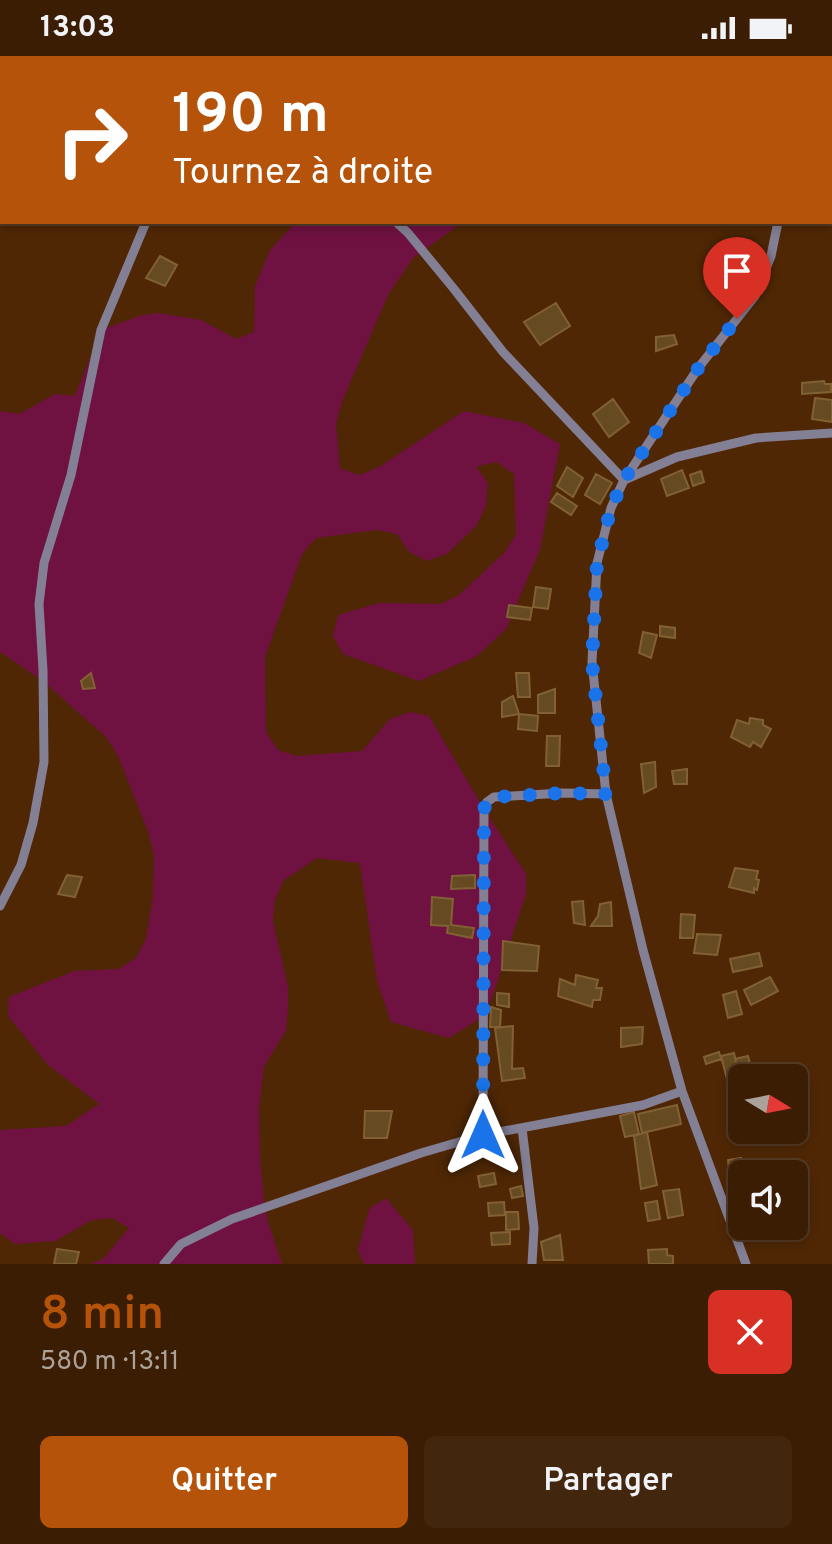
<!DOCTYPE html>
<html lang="fr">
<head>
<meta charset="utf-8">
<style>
	:root { --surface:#3b1d04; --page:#42260e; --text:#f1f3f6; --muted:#aca29a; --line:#543b26; --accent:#b45309 }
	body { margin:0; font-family:Overpass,sans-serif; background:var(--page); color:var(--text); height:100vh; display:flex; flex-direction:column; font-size:30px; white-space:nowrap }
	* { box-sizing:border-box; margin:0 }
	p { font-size:26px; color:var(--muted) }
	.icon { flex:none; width:44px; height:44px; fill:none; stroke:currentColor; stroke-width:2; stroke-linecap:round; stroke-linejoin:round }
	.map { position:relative; height:1208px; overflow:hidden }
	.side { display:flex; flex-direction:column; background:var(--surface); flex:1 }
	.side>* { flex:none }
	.top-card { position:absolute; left:0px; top:0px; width:832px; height:168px; box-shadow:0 4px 12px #0003,0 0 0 2px var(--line); background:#b45309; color:#fff; overflow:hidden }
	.needle { width:52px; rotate:100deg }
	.buttons { position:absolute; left:728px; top:1008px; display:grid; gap:16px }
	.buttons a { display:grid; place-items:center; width:80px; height:80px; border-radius:12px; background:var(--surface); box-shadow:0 4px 12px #0003,0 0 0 2px var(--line); font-size:40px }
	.pin { position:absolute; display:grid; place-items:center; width:68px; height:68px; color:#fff; margin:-82px -34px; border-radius:50% 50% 50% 0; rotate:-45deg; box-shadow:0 0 8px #0007 }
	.pin .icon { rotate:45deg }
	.me { position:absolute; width:88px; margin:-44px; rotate:0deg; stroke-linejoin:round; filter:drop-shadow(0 0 6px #0008) }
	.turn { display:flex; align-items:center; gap:28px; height:168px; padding:0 40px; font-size:36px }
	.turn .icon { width:104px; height:104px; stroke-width:2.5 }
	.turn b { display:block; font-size:56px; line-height:68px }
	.round { display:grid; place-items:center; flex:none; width:84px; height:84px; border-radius:12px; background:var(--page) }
	.summary { display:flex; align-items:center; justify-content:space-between; height:136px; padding:0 40px }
	h1 { font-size:48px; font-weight:600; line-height:60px; color:var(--accent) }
	.action { display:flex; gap:16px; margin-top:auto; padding:16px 40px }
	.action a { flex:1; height:92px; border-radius:12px; background:var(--accent); color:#fff; font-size:32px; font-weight:600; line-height:92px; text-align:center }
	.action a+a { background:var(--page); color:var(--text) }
	.status { display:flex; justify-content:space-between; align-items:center; height:56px; padding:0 40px; background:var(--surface); direction:ltr }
	.status svg { height:22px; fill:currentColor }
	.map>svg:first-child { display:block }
</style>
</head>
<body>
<div class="status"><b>13:03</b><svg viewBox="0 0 49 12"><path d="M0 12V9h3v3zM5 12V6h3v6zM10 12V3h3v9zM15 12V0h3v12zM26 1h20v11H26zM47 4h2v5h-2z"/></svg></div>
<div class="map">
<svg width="832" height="1208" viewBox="0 0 832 1208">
	<rect width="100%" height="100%" fill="#4f2705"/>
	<path fill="#6f1141" d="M399,0H605L608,2H400Z
		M299,166H463L413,202L388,239L342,346L336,368L340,412L359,419L379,411L464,355L524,367L560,388L540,494L506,573L477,600L419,625L343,598L333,580L338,559L379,547L441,548L459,539L505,496L516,478L514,418L496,406L476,411L488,427L486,449L477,469L447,498L427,505L409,496L397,478L376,474L316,482L302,498L265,601L266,676L278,694L297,700L362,695L390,663L410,656L429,660L484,753L526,818V838L493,939L484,960L449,982L391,966L377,925L360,807L317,802L283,825L275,844L273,865L288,931V952L286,975L264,1010L259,1051L260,1103L264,1144L268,1166L282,1208H90L103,1203L129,1172L112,1162L92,1164L55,1185L15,1188L0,1177V1074L66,1070L99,1048L48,1009L8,960L9,941L74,915L118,913L136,902L146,883L153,841L154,801L149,778L118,700L107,682L43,625L0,596V355L19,358L55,338L75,340L101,274L139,260L158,257L201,264L236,283L254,276L255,230L270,194L295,167Z
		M386,1142L413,1174L415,1208H364L358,1194L369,1153Z"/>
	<path fill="#664a22" stroke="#816134" stroke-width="2" d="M160,200L177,209L165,230L146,222Z
		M556,247L570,270L540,289L524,266Z
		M674,279L677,288L656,295V281Z
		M824,325L825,328H831V336L802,338V327Z
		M815,342L832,344V366L812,363Z
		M613,343L629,366L609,381L593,358Z
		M567,411L583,422L573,441L557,430Z
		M682,414L689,432L667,440L661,423Z
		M701,415L704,426L693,430L690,419Z
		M596,418L612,427L600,448L585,439Z
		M557,437L577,450L571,459L551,446Z
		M536,531L551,533L548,553L533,551Z
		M509,549L532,552L530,564L507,561Z
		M660,570L675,572V582L660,580Z
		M643,576L657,579L651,602L639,597Z
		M91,617L95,632L83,633L81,625Z
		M516,617H529L530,641H518Z
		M555,633V657H538V639Z
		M513,640L519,658L502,661V646Z
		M519,658L538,660L537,675L518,673Z
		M750,662L763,664V669L771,673L761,691L753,686L750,691L731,681L737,664L749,668Z
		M547,680H560L559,710H546Z
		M655,706L656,731L644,737L641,708Z
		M687,713V728H674L672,715Z
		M735,812L758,815L756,823L759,824L757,834L754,832V837L729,831Z
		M67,819L82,821L75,841L58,838Z
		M475,819V832L451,833L452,820Z
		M432,841L453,843L451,869L474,872L472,882L447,877L448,870L431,869Z
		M583,845L585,869L574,867L572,846Z
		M611,846L612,870H591L598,860L600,848Z
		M681,858L695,859L693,882H680Z
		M697,878L721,879L717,899L694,897Z
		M503,885L539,890L537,915L502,914Z
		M759,897L762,910L733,916L730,903Z
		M576,919L598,924L596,932H602L600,944H593L592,951L558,940L560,923L575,929Z
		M770,921L778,935L751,949L744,934Z
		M736,935L742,958L728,962L723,939Z
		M497,937L509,938V951L497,949Z
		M491,951L501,954L500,971H490Z
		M513,970L512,1013L523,1012L525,1022L502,1025L495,972Z
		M643,971L642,988L621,991V972Z
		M719,996L721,1003L706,1008L704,1001Z
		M734,997L740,1024L728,1027L721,1000Z
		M748,1000L754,1022H742V1030L735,1003Z
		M677,1049L681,1068L642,1077L638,1058Z
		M365,1055H392L387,1082H364Z
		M634,1056L639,1078L625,1081L620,1060Z
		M647,1076L657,1129L641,1133L634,1080Z
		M741,1102L742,1120L730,1121L728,1104Z
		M494,1117L496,1128L480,1131L478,1120Z
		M521,1130L523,1140L512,1142L510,1133Z
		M679,1133L683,1159L668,1162L663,1135Z
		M657,1145L660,1163L648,1165L645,1147Z
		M504,1146L505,1159L489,1160L488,1147Z
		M506,1156H518L519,1173L506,1174Z
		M510,1176V1188L492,1189L491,1177Z
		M560,1179L563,1204H544L541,1186Z
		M57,1193L79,1196L76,1208H54Z
		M667,1193V1199L673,1200V1208H649L648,1194Z"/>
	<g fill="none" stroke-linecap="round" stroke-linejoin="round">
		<path stroke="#837f95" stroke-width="9" d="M107,0L112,2
			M775,0L776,2
			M794,2L796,0
			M396,166L408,177L454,233L503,296L624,424L677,401L756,382L832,377
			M0,850L21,809L33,767L44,706L43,614L39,548L44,507L71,419L101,274L146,166
			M522,1072L534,1172L532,1208
			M483,1079L484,753L487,746L494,741L563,737L606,738
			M164,1208L181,1188L232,1163L421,1097L483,1079L643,1049L682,1035
			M746,1208L682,1035L643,894L606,738L592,606L597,507L611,452L624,424L699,311L755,240L771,200L778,166"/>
	</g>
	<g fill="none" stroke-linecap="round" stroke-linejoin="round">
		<path stroke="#1a73e8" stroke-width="14" stroke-dasharray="0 25.2" d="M483,1079L484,753L487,746L494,741L563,737L606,738L592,606L597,507L611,452L624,424L654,379L699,311L737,263"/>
	</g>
</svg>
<div class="buttons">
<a><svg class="needle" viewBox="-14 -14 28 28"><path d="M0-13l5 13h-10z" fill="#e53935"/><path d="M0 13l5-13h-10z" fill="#aca29a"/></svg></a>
<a><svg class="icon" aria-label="sound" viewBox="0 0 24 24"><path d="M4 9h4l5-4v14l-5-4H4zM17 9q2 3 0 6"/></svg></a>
</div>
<div class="pin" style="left:737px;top:263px;background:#d93025"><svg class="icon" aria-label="arrive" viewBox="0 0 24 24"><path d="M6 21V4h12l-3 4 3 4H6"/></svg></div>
<svg class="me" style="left:483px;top:1079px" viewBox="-20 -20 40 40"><path d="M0-17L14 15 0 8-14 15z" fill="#1a73e8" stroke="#fff" stroke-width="4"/></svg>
<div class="top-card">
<div class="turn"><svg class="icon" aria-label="right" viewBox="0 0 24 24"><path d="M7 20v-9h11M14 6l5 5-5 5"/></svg><div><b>190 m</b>Tournez à droite</div></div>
</div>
</div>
<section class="side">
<div class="summary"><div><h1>8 min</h1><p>580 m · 13:11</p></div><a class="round" style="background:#d93025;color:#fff"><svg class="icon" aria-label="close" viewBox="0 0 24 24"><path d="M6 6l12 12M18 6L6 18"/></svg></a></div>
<div class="action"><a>Quitter</a><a>Partager</a></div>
</section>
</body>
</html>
